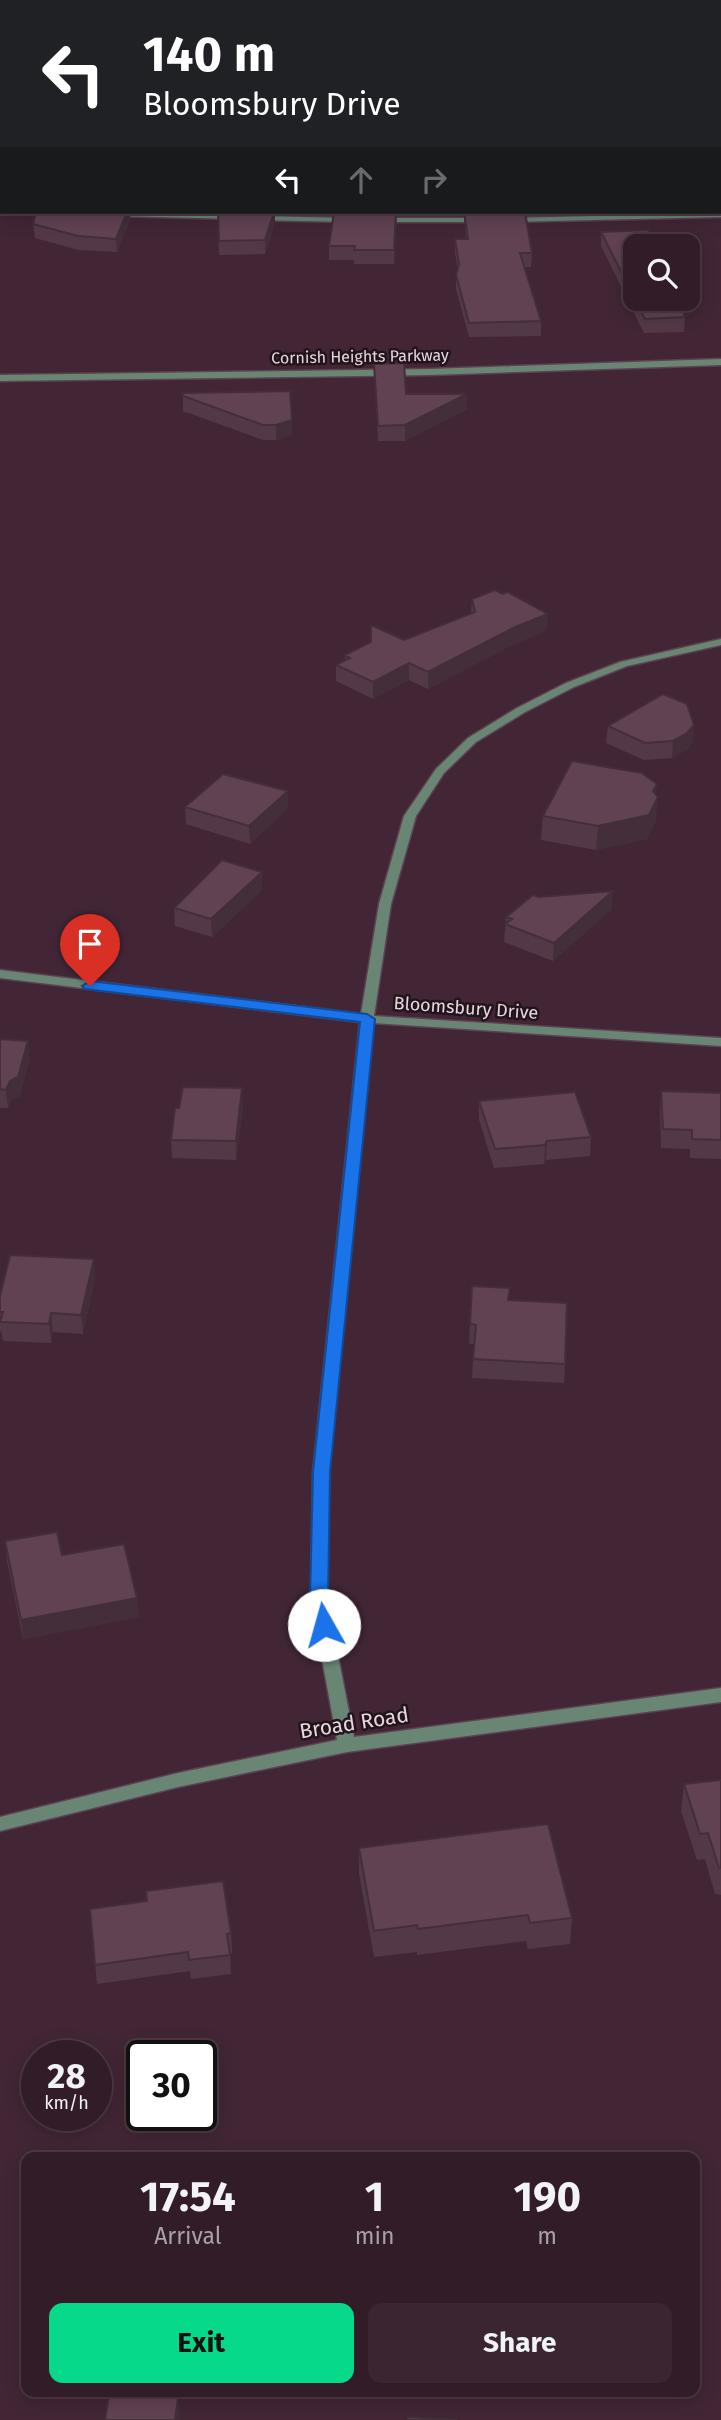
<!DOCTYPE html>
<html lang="en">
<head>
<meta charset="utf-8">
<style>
	:root { --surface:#321c28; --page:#3a2530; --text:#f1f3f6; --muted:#a8a1a8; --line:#4d3a45; --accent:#07d98b }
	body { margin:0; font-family:"Fira Sans",sans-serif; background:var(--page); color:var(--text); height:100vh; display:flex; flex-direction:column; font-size:26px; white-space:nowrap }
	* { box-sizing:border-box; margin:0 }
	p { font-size:23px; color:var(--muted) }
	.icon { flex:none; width:38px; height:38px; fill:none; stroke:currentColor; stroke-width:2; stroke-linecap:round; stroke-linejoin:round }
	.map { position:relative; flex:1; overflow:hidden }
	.side { position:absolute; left:21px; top:2152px; width:679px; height:245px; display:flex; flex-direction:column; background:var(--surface); border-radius:14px; box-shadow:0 4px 18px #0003,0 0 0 2px var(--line) }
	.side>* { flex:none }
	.top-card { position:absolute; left:0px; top:0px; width:721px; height:214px; box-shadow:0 4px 18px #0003,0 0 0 2px var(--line); background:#202124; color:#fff; overflow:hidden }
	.tools { position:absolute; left:623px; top:234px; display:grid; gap:14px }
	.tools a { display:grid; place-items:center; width:77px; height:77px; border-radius:14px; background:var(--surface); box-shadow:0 4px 18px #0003,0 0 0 2px var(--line); font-size:35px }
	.speed { position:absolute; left:21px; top:2040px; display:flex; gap:14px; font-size:35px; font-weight:700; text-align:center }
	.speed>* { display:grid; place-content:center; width:91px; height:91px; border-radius:50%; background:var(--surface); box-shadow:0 4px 18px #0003,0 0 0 2px var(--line); line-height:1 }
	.speed small { font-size:18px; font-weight:400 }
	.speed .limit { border:4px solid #111; border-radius:10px; background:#fff; color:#111 }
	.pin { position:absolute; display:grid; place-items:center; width:60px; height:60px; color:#fff; margin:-72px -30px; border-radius:50% 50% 50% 0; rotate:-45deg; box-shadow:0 0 7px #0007 }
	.pin .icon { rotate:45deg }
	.me { position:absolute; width:77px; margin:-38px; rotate:353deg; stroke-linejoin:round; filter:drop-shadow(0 0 5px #0008) }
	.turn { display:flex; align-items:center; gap:24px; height:147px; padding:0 28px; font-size:32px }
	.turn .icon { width:91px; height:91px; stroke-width:2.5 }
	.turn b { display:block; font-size:49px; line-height:60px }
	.lanes { display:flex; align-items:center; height:66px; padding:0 28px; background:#0003; justify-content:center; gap:35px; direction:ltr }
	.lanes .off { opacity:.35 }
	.eta { display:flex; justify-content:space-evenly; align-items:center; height:119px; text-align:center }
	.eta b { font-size:42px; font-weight:700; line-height:49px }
	.cta { display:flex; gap:14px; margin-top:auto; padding:14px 28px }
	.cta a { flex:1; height:80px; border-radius:14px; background:var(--accent); color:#111; font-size:28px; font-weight:700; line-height:80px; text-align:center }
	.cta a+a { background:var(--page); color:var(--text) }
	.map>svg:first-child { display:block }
</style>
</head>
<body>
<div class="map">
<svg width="721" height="2420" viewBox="0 0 721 2420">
	<rect width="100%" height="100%" fill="#422636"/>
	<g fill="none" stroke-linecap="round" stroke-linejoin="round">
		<g stroke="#5d4251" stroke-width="3">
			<path id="minor" d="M493,0H499L500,2H494Z
				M0,209L2,212L5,213H0Z
				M8,212H58L59,213L55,215L12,214Z
				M111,212L237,215L241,217L237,219L114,216L110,214Z
				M721,213V217L509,222L505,220L509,218Z
				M257,216L352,218L356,220L352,222L254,220L253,218Z
				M376,218H482L486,220L482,222H376Z
				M721,359V365L430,375L0,381V375L430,369Z
				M721,639V645L627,666L574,687L525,712L476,742L444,773L416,816L391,904L374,1016L721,1038V1046L373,1023L329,1472L327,1600L354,1737L721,1688V1702L347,1752L178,1787L0,1831V1817L178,1773L337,1740L311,1600L313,1472L360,1022L0,978V970L361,1014L379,904L404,816L436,769L468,738L517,708L566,683L620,662Z"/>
		</g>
		<use href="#minor" fill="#698675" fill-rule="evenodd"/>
	</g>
	<path fill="#533947" d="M0,159H2V208L0,207Z
		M218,212H278L275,213V222L265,254L219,255Z
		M397,212L394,264H354V260H329V246Z
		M462,212H525L532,253L531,267H524L541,321V336L469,337L456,289V275L458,270L455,253V239H466L464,216H463Z
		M130,219L117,252L79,250L35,238L33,224Z
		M601,232L685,317L684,332L644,333L601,246Z
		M374,364L406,394L467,409L405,441H378Z
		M290,391L292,435L276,440H263L183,411V396Z
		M472,599L547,630L512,645L428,689L409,680L373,699L336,681V665L345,660V655L404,640L471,613Z
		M608,726L693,742L686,750L672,758L644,760L606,743Z
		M656,794V820L647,839L596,850L541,840L543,816Z
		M185,807L288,808L250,844L186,824Z
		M262,872V890L212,937L175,926L174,908Z
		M539,897L612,909L553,961L504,942L506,917Z
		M0,1039L28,1041L29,1060L20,1096L12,1099L8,1108H0Z
		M661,1091L721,1093V1159L690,1158V1149L661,1148L660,1109Z
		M479,1101L591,1137L590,1156L546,1160L544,1164L494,1168L479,1120Z
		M243,1107L236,1160L172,1158L171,1140Z
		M95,1278L83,1334L53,1332L51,1343L3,1341L1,1331H0V1296Z
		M472,1286L509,1300L565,1364L564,1383L472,1378L474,1344H469Z
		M5,1541L62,1555L139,1617L23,1639L7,1561Z
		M721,1780V1895L715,1894L705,1859L697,1860L681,1811L684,1784Z
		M359,1848L572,1918L570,1944L528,1949L526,1941L417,1955V1952L374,1957L359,1874Z
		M90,1909L231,1933L232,1953H230L231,1974L191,1979L190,1971L97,1984Z"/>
	<path fill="#432e3a" d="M127,212H130V219L117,252L116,239Z
		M274,212H275V222L265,254V240Z
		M467,394V409L405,441V425Z
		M292,420V435L276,440V425Z
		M548,614L547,630L512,645L428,689V672L513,628Z
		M409,663V680L373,699V682Z
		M694,725L693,742L686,750L672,758L673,741Z
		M657,784L655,803L658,797L656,820L647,839L596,850L598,826L653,791Z
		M288,791V808L250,844L249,826Z
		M262,872V890L212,937L211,919Z
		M613,891L612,909L553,961L554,943Z
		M28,1041L29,1060L20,1096L12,1099L8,1108L6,1090Z
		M242,1088L243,1107L236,1160V1141Z
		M547,1141L546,1160L544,1164L545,1145Z
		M94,1259L95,1278L83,1334L81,1315Z
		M51,1313L53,1332L51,1343L49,1324Z
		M137,1598L139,1617L23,1639L21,1620Z
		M178,2398L180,2420H175Z"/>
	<path fill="#604253" stroke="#432e3a" stroke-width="2" d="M398,0H436V2H398Z
		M551,0H592V2H551Z
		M0,159H2L1,195L0,194Z
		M36,212H127L116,239L78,236L33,224Z
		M218,212H274L265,240L219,241Z
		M334,212H396L394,250H354L355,246H329Z
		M464,212H525L532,253H520L541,321L469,323L456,275L459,264L455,239H468Z
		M648,230L655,247H635V299L601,232Z
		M635,299H678L685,317L645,319Z
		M404,363L406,394H467L405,425L378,426L374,364Z
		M290,391L292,420L276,425H263L183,396V393Z
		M495,590L502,594L508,592L548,614L513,628L428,672L409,663L373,682L336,665L350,658L345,655L371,642V625L404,640L475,612L472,599Z
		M663,694L687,704L694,725L687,733L673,741L645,743L608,726Z
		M572,761L642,773L657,784L653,791L658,797L649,815L598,826L543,816Z
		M223,774L288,791L249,826L185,807Z
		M222,860L262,872L211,919L174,908Z
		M613,891L554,943L505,924L512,919L506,917L533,895L539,897Z
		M0,1039L28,1041L18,1077L10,1081L6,1090L0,1089Z
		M183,1087L242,1088L236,1141L171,1140L175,1108H179Z
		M661,1091L721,1093V1140L692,1139V1130L663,1129Z
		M575,1092L591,1137L547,1141L545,1145L495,1149L479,1101Z
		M10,1255L94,1259L81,1315L51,1313L49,1324L0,1322L3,1312H0V1296Z
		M472,1286L510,1288L508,1300L567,1303L565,1364L473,1359L476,1325L470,1324Z
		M57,1532L62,1555L124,1544L137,1598L21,1620L5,1541Z
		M721,1780V1868H719L708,1833L700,1834L684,1784Z
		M548,1824L572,1918L530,1923L528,1915L418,1929L417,1925L374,1931L359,1848Z
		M223,1881L231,1933L227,1934L230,1955L189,1960L188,1952L95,1965L90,1909L147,1901L146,1891Z
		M109,2394L178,2398L175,2420H105Z
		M408,2417L457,2420H408Z"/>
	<path fill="#1a73e8" stroke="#114b97" stroke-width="2" d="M90,981L367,1014L375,1019L330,1472L328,1600L333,1625L330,1630L324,1632L317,1630L310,1600L313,1472L360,1022L85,989L82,986Z"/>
	<g text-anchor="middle" stroke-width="5" stroke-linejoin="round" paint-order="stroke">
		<g font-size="16" fill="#e8d5df" stroke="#21141b">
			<text transform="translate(360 356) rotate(-1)" y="6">Cornish Heights Parkway</text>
		</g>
		<g font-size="18" fill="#e8d5df" stroke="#21141b">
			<text transform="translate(466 1008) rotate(4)" y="6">Bloomsbury Drive</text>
		</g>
		<g font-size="21" fill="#e8d5df" stroke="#21141b">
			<text transform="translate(354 1723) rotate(-9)" y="7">Broad Road</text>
		</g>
	</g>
</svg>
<div class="tools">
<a><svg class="icon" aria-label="search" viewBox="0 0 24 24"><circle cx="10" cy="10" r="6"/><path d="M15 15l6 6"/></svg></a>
</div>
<div class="speed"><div>28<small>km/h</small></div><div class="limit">30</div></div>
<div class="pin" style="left:90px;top:986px;background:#d93025"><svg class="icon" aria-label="arrive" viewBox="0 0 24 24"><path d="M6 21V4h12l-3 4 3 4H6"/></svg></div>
<svg class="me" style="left:324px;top:1625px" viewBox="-20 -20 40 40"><circle r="19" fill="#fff"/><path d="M0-13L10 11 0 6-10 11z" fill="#1a73e8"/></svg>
<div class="top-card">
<div class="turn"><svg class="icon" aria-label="left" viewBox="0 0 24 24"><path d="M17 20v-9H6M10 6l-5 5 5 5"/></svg><div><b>140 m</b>Bloomsbury Drive</div></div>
<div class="lanes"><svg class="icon" aria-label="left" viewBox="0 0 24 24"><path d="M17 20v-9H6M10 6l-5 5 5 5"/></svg><svg class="icon off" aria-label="ahead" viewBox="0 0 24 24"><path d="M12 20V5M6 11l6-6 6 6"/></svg><svg class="icon off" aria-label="right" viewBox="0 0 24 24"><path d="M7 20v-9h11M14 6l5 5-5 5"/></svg></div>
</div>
<section class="side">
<div class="eta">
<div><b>17:54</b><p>Arrival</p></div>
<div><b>1</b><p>min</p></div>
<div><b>190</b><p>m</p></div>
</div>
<div class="cta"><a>Exit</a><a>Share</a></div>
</section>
</div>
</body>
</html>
